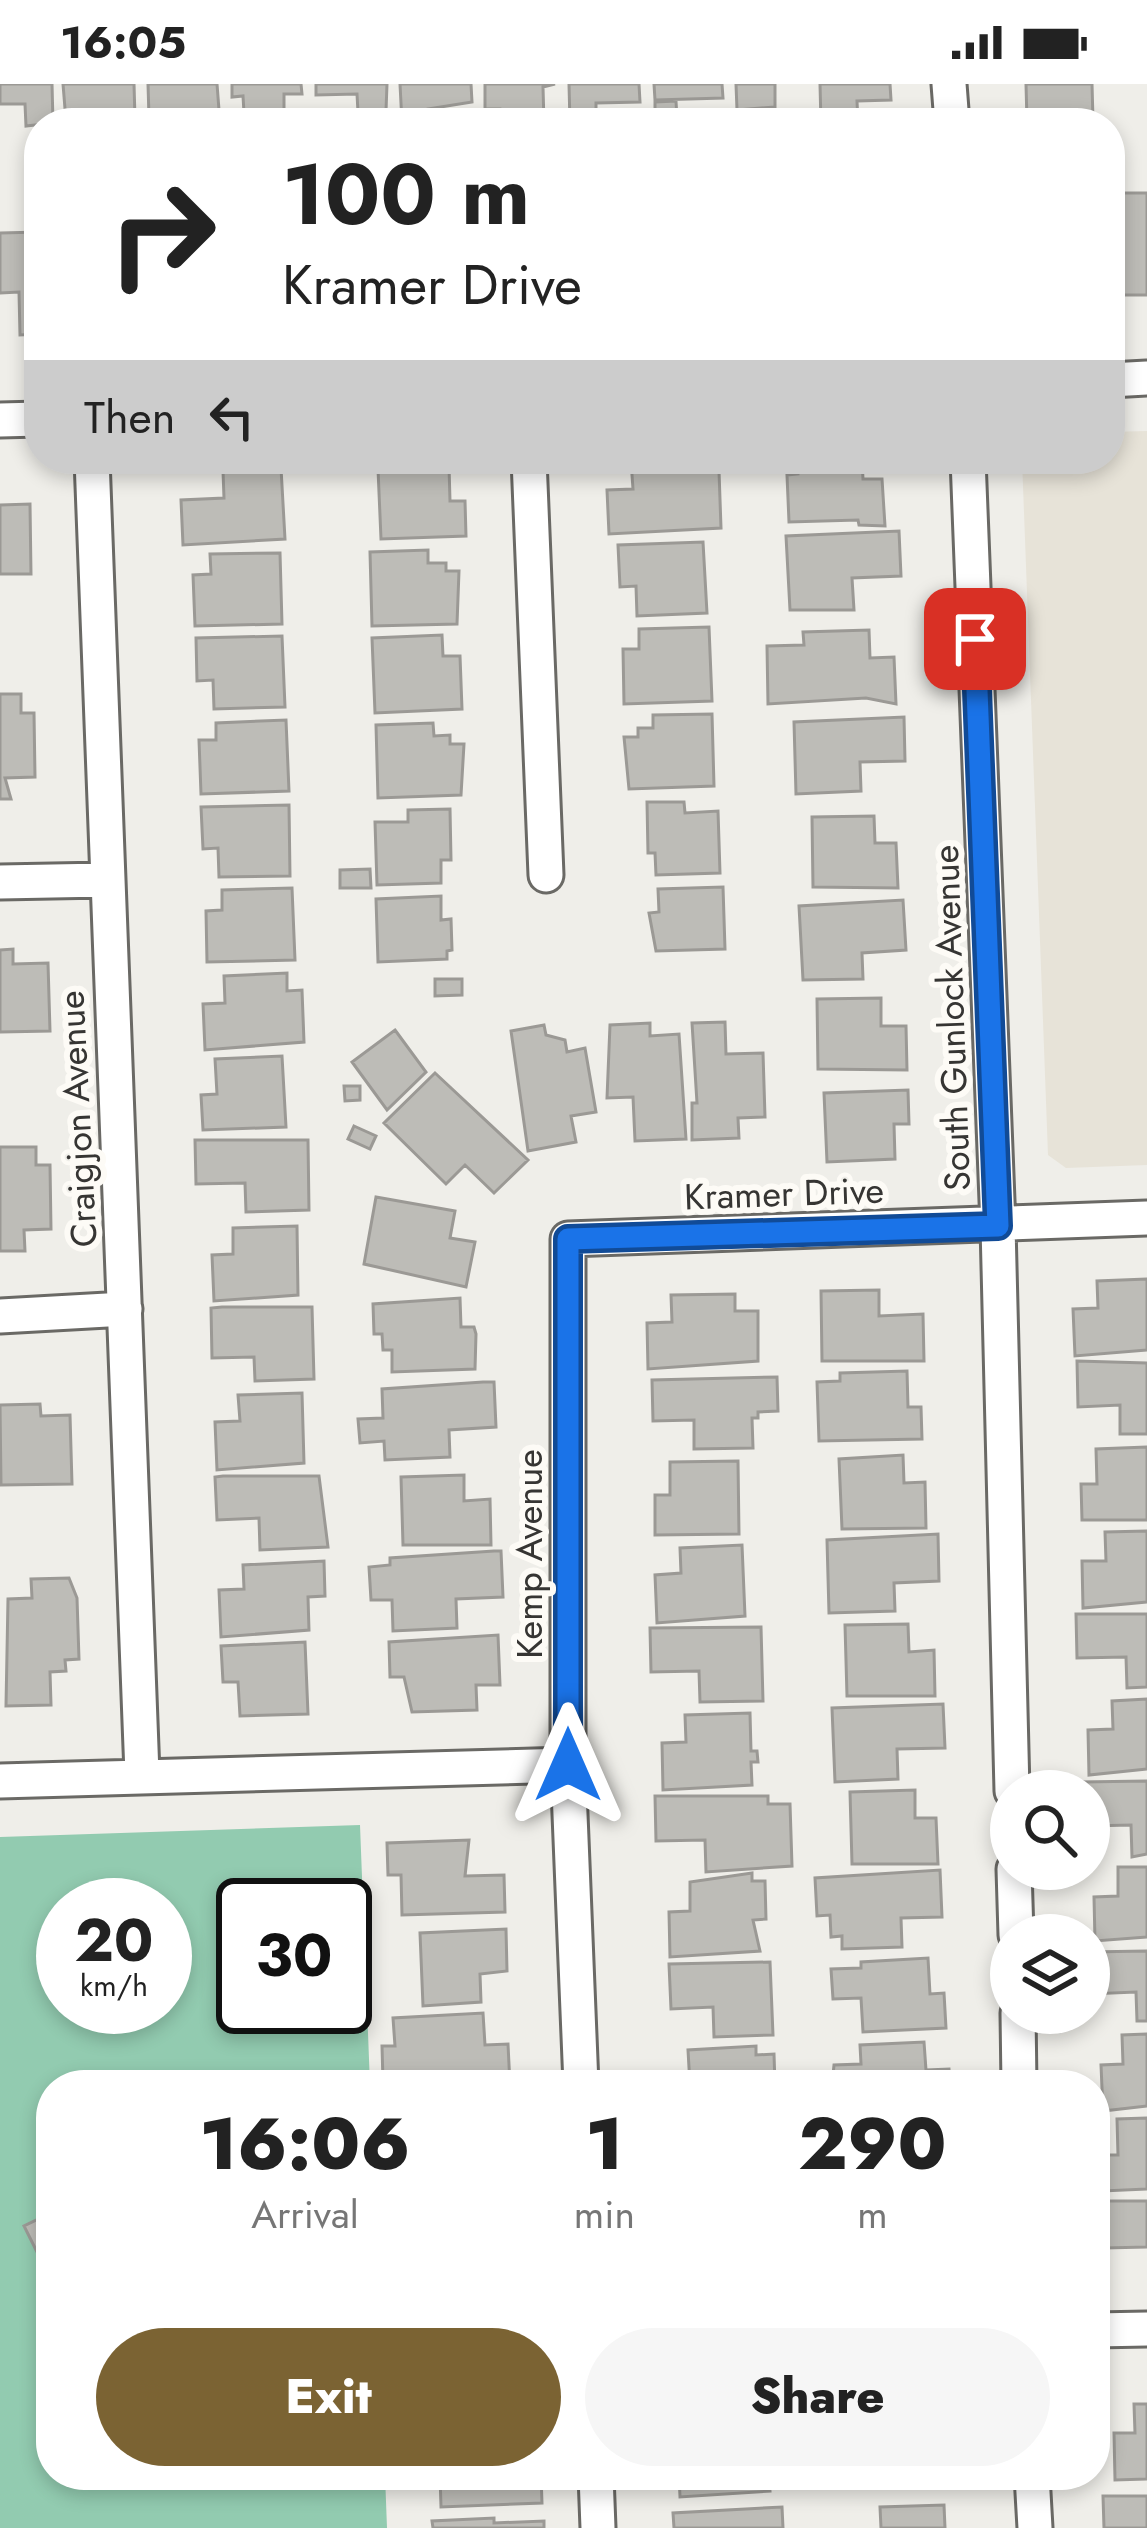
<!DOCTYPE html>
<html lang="en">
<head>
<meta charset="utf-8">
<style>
	:root { --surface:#fff; --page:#f6f6f6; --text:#222; --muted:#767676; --accent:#7b6333 }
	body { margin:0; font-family:Jost,sans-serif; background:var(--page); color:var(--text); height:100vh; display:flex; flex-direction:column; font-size:45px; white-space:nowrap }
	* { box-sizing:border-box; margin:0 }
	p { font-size:39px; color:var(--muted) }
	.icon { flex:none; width:66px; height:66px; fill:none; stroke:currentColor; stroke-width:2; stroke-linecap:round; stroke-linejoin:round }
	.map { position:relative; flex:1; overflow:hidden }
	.side { position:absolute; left:36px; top:1986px; width:1074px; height:420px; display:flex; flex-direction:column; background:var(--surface); border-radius:48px; box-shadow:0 6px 18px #0003 }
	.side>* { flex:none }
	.guide { position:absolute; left:24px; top:24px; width:1101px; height:366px; border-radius:48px; box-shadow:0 6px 18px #0003; background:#fff; color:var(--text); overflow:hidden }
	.buttons { position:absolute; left:990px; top:1686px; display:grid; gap:24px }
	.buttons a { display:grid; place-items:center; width:120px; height:120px; border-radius:50%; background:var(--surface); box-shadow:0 6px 18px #0003; font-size:60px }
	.speed { position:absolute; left:36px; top:1794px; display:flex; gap:24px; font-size:60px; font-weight:700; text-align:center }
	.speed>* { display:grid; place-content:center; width:156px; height:156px; border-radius:50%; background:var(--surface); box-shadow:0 6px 18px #0003; line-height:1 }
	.speed small { font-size:30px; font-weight:400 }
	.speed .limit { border:6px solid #111; border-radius:18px; background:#fff; color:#111 }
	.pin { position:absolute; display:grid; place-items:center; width:102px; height:102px; color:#fff; margin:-51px; border-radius:24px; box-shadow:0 6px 18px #0006 }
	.me { position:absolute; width:132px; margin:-66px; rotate:0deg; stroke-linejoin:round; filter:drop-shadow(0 0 9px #0008) }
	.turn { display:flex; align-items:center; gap:42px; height:252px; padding:0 60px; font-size:54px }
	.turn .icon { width:156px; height:156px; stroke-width:2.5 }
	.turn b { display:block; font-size:84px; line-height:102px }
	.then { display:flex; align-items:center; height:114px; padding:0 60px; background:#0003; gap:24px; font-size:45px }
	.eta { display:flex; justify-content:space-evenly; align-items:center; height:204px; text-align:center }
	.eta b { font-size:72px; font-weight:800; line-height:84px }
	.primary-button { display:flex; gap:24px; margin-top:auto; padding:24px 60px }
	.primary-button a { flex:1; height:138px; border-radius:72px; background:var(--accent); color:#fff; font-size:48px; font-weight:800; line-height:138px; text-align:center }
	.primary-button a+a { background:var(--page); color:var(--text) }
	.status { display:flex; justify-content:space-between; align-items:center; height:84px; padding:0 60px; background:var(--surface); direction:ltr }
	.status svg { height:33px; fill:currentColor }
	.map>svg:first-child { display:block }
</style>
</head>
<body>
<div class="status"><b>16:05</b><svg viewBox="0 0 49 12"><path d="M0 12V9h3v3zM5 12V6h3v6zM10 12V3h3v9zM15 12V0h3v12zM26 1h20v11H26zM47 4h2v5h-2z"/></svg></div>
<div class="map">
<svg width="1147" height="2444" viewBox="0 0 1147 2444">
	<rect width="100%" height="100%" fill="#efeee9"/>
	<path fill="#e7e3d8" d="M1147,347V1081L1066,1084L1048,1071L1022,375H1110V348Z"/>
	<path fill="#92cbb0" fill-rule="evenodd" d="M360,1741L370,2001H51V2391H385L387,2444H0V1753ZM63,1821H165V1923H63ZM243,1821H345V1923H243Z"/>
	<path fill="#bdbcb7" stroke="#9b9995" stroke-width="3" d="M0,0H52L53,39L26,42L25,20H0Z
		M63,0H134L135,34L66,37Z
		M148,0H217L220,39H191V32L149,33Z
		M232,0H301L302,10H284V28L244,29L243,12L232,13Z
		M316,0H387L386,27L358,28L357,10L316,11Z
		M400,0H471L472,18L428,25L429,39H402Z
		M485,0H555L543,3L544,39H501L500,25H485Z
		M569,0H639L640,18L596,19V39H570Z
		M654,0H722L723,14L655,16Z
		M736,0H775V23L737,26Z
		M820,0H890L891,16L857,17L858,39H821Z
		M1026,0H1092L1093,36L1027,37Z
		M676,17L677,35L655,36V18Z
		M1115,109H1147V211H1117Z
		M39,148V250L20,251L19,208L0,209V149Z
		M693,375V388L719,387L721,444L609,450L607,406L633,405L631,377Z
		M798,375H862L863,395H882L885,442L859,441L858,436L789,438L787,391L798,390Z
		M449,382L450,417H465L466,452L381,455L378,385Z
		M281,384L285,455L183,461L181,416L224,414L223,387Z
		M30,420L31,490H0V421Z
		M899,447L901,492L852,494L854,526H790L786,452Z
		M703,458L707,529L637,532L636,502L620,503L618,461Z
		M428,466V479H446V487H459L457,540L372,542L370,468Z
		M280,469L282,540L195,542L193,491L211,490L210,470Z
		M709,543L712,617L624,620L623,565H639V545Z
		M869,546L870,574L894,573L896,620L866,614L768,620L767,562L804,561L803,548Z
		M442,551L443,572H460L462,625L375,629L372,554Z
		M282,552L285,623L214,625L213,596L197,597L196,554Z
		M0,610H21V629H34L35,693L5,694L11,715H0Z
		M712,630L714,702L629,705L624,653H638V644H653V631Z
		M904,633L905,677L860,678L861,707L796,710L794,638Z
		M286,636L289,707L201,710L199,656H216V639Z
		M433,639L434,652L450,651V660H464L461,711L378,714L376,641Z
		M647,718H684L685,729L718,727L720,789L656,791L655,769H648Z
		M289,721L290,792L219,793L218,764L203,765L201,723Z
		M450,725L451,776H441V799L377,801L375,738H408V726Z
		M874,732L875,759H896L898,804L813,803L812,733Z
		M370,785L371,804H340V786Z
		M723,803L725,865L656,867L649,829L659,828L658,805Z
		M292,804L295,876L207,878L206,827L222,826V806Z
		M441,812V836L451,835L452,866L447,867V875L378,878L376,815Z
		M903,816L906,866L862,869L863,895L803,896L799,822Z
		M13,865V880L48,879L50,947L0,948V866Z
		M287,889V907L302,906L304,958L205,966L203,920L225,919L224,892Z
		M435,895H462V911L435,912Z
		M881,914V942H906L907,986L818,985L817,915Z
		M725,938L726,970L763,969L765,1033L738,1034L739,1054L692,1056V1019H697L692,939Z
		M650,939V952L679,950L686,1055L635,1057L633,1013L607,1014L610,941Z
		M544,941L546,951L565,956L567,968L585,964L596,1028L571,1032L576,1058L528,1067L511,947Z
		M395,946L426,988L387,1026L352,978Z
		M282,972L286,1043L203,1046L201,1011L217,1010L215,975Z
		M435,989L528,1076L494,1109L465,1081L446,1100L384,1039Z
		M344,1002H360V1016L345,1017Z
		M908,1006L909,1040H894L895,1075L827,1078L824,1009Z
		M354,1042L376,1052L370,1065L348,1055Z
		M195,1056H308L309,1126L246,1128L245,1099L196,1100Z
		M0,1063H36V1081H50L51,1145L24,1146L25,1167H0Z
		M376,1113L455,1127L450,1154L475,1158L466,1203L364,1180Z
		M297,1142L298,1211L214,1217L212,1171L233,1170V1144Z
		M1147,1195V1266L1075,1272L1073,1225L1098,1224L1097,1197Z
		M879,1206V1232L923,1230L924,1277H822L821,1207Z
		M735,1210V1227H758V1277L648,1285L647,1239L672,1238L671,1211Z
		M460,1214L461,1243H474L476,1250L475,1285L392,1288V1266H383L382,1250H374L373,1220Z
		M222,1223H312L314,1295L255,1297L254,1273L212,1274L211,1224Z
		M1077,1277L1147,1279V1350H1120V1321L1078,1323Z
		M907,1287L908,1323H921L922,1355L819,1357L817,1298L840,1297V1289Z
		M777,1293L778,1327L758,1328V1334H752L753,1364L694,1365V1336L653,1337L652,1296Z
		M483,1298H494L496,1343L449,1346L450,1373L385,1376L384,1357L360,1359L358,1335L383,1334L382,1305Z
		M302,1309L304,1379L217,1386L215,1338L240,1337L238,1311Z
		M40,1320L41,1332L70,1331L72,1400L1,1401L0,1321Z
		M1147,1363V1436H1082L1081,1400H1097L1096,1365Z
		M903,1371L904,1399L925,1398L926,1444L842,1445L839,1375Z
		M738,1377L739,1450L655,1451V1411H670V1378Z
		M464,1391V1417L490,1415L491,1461H403L401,1393Z
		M223,1392H319L328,1463L260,1466L259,1434L217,1436L215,1393Z
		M1147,1447V1518L1083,1524L1082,1477H1106L1105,1448Z
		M938,1450L939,1497L894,1499L895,1527L829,1529L827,1456Z
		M742,1461L745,1532L657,1539L655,1491L681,1489L680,1464Z
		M494,1467H501L503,1513L456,1515L457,1544L393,1547L392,1516H371L369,1483L390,1481V1474Z
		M324,1477L325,1512L308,1513L309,1546L221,1553L219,1506L244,1505L243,1481Z
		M69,1494L77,1514L79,1575L65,1576L66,1587L50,1588L51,1621L6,1622L8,1515L32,1514L31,1495Z
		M1076,1530H1147V1603L1127,1604L1126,1573L1077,1574Z
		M908,1540L909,1568L934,1566L935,1612H847L845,1541Z
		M761,1543L763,1617L700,1618L699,1587L651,1588L650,1544Z
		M498,1551L500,1601H476L477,1626L412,1628L404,1593H390L389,1558Z
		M305,1558L308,1630L240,1632L238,1598H223L221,1562Z
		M1147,1615V1685L1089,1691L1088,1646L1113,1645L1112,1617Z
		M943,1620L945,1664L897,1665L898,1695L835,1698L832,1624Z
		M750,1629L751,1667H757L758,1678H751L752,1701L663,1706L662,1659L686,1658L685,1631Z
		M1147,1697V1770L1132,1773L1131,1741L1089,1742V1707H1082L1081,1698Z
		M915,1706V1734H936L938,1780H852L850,1708Z
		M655,1712H768V1720H790L792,1782L706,1788L705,1756L656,1757Z
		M469,1756L465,1792L504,1791L505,1828L402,1831L401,1791H388L387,1759Z
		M1118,1783H1147V1853L1095,1857L1094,1813L1118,1812Z
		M940,1786L942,1833L901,1834L902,1863L842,1865V1852L831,1853L830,1831L817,1832L815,1794Z
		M752,1789V1797H765L766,1835L753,1836L760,1867L670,1873L669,1828L690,1827V1798Z
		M506,1845L507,1887L480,1890L481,1918L423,1922L420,1849Z
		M1147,1867V1937H1137L1136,1908L1089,1910V1868Z
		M928,1874L930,1910L944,1909L946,1944L863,1948L861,1914L833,1915L831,1885L861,1884V1878Z
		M770,1878L773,1951L714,1953L713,1923L671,1925L669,1880Z
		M483,1929L485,1961L508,1960L510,2001L383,1997L382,1962H395L393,1934Z
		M1147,1950V2022L1103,2027L1101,1981L1123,1980L1122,1951Z
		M924,1958L926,1986L949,1985L950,2001H832L834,1981L861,1980L860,1961Z
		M756,1962V1971L774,1970L775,2001H690L688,1966Z
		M1147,2034V2105L1103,2107L1102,2071H1118L1117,2035Z
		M1104,2117H1147V2163L1105,2164Z
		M51,2129V2179L44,2182L24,2142Z
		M1134,2320H1147V2395L1115,2396L1114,2349H1135Z
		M440,2391H541L542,2419L441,2423Z
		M679,2391H769L770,2407L680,2413Z
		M864,2391H966V2402L865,2404Z
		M1103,2412H1147V2444H1104Z
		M944,2421L945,2444H881L880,2423Z
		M782,2423L783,2444H674L673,2429Z
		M494,2434V2439L544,2437V2444H433L432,2437Z"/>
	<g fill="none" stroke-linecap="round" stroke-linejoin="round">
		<g stroke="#6a6965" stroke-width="39">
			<path id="minor" d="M949,0L952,39
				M1110,296L1147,294
				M0,336L39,335
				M92,375L142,1690
				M529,375L546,791
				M968,375L998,1142L1012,1707
				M0,798L105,796
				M0,1232L125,1225
				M0,1697L568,1681
				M1014,1785L1016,1851
				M1018,1929L1019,2001
				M581,2001L568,1681V1155L1147,1134
				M1095,2246L1147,2245
				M596,2391L598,2444
				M1032,2391L1035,2444"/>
		</g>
		<use href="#minor" stroke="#fff" stroke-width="33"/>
	</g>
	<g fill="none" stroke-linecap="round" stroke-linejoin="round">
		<g stroke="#114b97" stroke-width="30">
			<path id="route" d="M568,1681V1155L998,1142L975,555"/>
		</g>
		<use href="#route" stroke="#1a73e8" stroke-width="21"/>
	</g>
	<g text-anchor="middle" stroke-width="12" stroke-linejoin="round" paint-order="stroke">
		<g font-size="36" fill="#363533" stroke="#fdfbf6">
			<text transform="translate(951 934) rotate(-92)" y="13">South Gunlock Avenue</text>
			<text transform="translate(77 1035) rotate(-93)" y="13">Craigjon Avenue</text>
			<text transform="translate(784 1109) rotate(-2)" y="13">Kramer Drive</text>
			<text transform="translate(529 1470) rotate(-90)" y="13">Kemp Avenue</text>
		</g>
	</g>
</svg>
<div class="buttons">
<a><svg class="icon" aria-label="search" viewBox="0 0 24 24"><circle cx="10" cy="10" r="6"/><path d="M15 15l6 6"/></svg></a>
<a><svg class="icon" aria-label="layers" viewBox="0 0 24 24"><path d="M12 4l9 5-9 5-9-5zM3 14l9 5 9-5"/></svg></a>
</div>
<div class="speed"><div>20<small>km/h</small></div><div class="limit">30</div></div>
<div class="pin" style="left:975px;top:555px;background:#d93025"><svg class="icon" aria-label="arrive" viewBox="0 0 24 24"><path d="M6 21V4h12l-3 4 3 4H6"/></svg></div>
<svg class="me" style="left:568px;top:1681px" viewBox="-20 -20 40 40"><path d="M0-17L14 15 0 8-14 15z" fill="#1a73e8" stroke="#fff" stroke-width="4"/></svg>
<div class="guide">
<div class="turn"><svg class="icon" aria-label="right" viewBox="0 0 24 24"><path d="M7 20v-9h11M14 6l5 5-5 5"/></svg><div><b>100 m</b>Kramer Drive</div></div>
<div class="then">Then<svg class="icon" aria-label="left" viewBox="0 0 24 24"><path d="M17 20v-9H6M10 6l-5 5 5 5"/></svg></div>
</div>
<section class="side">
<div class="eta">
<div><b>16:06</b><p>Arrival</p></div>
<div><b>1</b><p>min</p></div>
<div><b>290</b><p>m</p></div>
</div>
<div class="primary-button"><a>Exit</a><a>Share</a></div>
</section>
</div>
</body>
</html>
